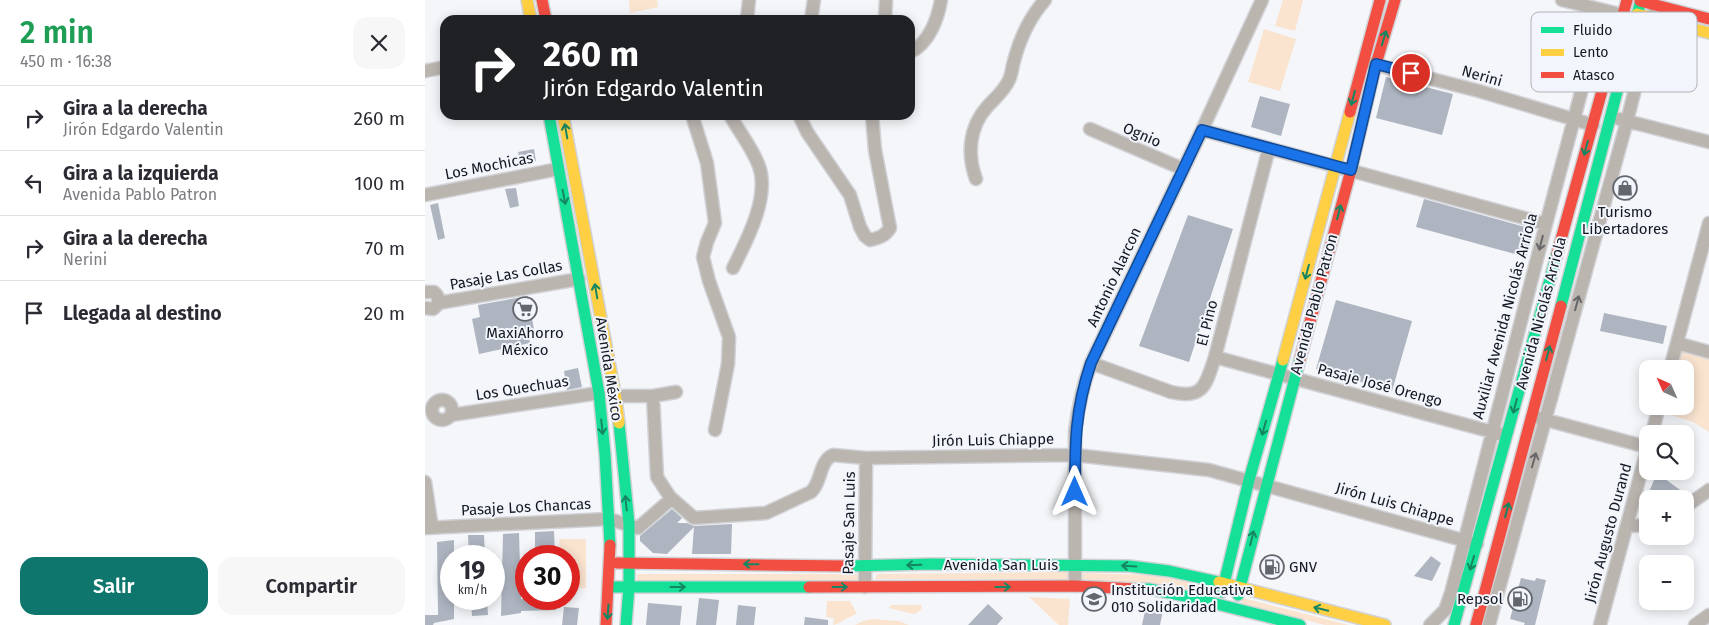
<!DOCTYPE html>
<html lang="es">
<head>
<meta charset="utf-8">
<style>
	:root { --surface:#fff; --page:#f7f7f7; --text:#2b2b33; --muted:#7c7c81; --line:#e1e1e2; --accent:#0f766e }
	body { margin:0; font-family:"Fira Sans",sans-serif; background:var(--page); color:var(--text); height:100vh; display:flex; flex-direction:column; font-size:19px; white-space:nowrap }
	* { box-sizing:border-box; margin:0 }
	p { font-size:16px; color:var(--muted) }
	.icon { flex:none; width:28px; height:28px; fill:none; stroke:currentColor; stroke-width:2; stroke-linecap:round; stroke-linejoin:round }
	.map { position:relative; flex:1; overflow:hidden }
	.sheet { display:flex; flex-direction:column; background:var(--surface); width:425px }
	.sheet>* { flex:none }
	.hud { position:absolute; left:15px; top:15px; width:475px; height:105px; border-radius:15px; box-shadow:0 2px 12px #0003; background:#202124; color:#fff; overflow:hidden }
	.needle { width:32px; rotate:315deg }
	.controls { position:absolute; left:1214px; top:360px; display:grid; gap:10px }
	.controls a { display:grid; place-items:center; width:55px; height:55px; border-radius:10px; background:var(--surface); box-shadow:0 2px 12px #0003; font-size:25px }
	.speed { position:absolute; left:15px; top:545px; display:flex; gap:10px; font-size:25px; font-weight:700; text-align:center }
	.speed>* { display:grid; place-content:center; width:65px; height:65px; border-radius:50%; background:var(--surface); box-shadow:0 2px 12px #0003; line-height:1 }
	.speed small { font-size:12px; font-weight:400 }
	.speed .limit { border:8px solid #d22; background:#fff; color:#111 }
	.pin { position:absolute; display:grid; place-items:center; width:42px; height:42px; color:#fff; margin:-21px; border:2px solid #fff; border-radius:50%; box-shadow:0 1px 5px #0007 }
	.me { position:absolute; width:55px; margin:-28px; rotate:0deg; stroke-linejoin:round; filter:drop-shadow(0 0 4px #0008) }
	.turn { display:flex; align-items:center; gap:18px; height:105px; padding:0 20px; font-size:22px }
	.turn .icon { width:65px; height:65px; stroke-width:2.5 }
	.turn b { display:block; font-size:35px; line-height:42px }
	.round { display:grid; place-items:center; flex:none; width:52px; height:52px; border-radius:15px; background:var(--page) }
	.head { display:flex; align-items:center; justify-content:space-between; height:85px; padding:0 20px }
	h1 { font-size:30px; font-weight:600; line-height:38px; color:#1e9e55 }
	.cta { display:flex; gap:10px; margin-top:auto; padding:10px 20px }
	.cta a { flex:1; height:58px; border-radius:15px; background:var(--accent); color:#fff; font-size:20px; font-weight:600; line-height:58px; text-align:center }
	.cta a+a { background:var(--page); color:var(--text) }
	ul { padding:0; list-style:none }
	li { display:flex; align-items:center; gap:15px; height:65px; padding:0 20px; border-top:1px solid var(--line) }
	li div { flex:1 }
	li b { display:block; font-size:19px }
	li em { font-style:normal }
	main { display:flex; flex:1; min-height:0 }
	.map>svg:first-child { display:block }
</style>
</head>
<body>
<main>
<section class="sheet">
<div class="head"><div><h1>2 min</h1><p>450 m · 16:38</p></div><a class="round"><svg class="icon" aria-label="close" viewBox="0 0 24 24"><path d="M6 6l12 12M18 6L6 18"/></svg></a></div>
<ul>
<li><svg class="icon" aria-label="right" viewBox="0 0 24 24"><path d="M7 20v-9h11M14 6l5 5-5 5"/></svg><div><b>Gira a la derecha</b><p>Jirón Edgardo Valentin</p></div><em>260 m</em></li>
<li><svg class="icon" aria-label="left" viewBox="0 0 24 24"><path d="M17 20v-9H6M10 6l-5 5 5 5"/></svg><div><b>Gira a la izquierda</b><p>Avenida Pablo Patron</p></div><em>100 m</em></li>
<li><svg class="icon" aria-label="right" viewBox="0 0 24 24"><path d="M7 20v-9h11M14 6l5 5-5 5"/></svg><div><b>Gira a la derecha</b><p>Nerini</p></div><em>70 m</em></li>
<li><svg class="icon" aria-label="arrive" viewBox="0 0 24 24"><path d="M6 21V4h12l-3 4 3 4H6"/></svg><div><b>Llegada al destino</b></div><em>20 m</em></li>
</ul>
<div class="cta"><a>Salir</a><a>Compartir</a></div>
</section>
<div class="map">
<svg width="1284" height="625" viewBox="0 0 1284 625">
	<rect width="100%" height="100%" fill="#f4f6f9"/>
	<path fill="#fae4d0" d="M204,0H232L233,7L205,13Z
		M858,0H878L870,31L850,26Z
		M839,29L871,39L855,91L823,82Z
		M1257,350L1284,357V432L1268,422L1240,413L1241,406H1260V369H1252Z
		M134,539H161V588H144V556H135Z
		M644,572L645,579H450L452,574Z
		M658,573L728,575L789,587L792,595L657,579Z
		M212,574H432L434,581L212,582Z
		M604,597L645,599L643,625H634Z
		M818,598L924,625H900L817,604L816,600Z
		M402,601H425L432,614C424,616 415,624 408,625L409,618L401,617Z
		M466,605H497L496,610L489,614L464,608Z
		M449,619L474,621L484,625H430L438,621Z"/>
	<path fill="#aeb5c1" d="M961,77L1028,94L1017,135L951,118Z
		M835,96L865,104L856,136L826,127Z
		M109,149L111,161L96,164L93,152Z
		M1200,176L1212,180L1205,201L1192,197Z
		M91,188L94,206L85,208L80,189Z
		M999,199L1104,228L1108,233L1101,257L991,227Z
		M13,203L20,238L13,240L5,205Z
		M763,215L808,229L764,362L714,346Z
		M103,296L110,335L104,336L105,343L54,354L47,319L55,317L53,305Z
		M911,300L987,321L967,391L891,369Z
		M1179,313L1242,326L1238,344L1175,331Z
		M153,368L157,387L142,390L139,371Z
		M1232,473L1262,495L1256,499H1221Z
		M247,509L257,518L252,523H262L269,526L307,524L306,554H267L269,527L242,554L228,553L215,541V536Z
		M129,531L130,556H110V532Z
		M94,533L96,599H131V610L96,611V613L76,616L78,534Z
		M43,535H59L60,556H44Z
		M29,540V556H26V599H29V619L9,623L8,625H0V615H13L12,542Z
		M1006,556L1016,563L1007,581L989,576Z
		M1096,578L1110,581L1111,578L1121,580L1110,625H1099L1100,623L1085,619Z
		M274,598L294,600L291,625H271Z
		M46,599H62L63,615L47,616Z
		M722,602L739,606L735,625H717Z
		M223,603L257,606L255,625H221Z
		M563,604L578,618L572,625H543Z
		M313,605L331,607L329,625H311Z
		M139,607L154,608L152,625H137Z
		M380,617L403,620V625H379Z"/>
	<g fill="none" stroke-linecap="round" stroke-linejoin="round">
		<g stroke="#d1d2d6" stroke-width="15">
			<path id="street" d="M1137,0L1198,15
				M322,20L324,0
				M386,20L389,0
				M460,20L461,0
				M485,52C504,44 513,18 516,0
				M944,63L1054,91L1168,125
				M0,71L20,67
				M267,115L282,163L290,223L282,242L278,257L284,281L304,337L303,364L290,430
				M305,115C314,132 327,147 334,166C345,197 322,240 308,268
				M374,115L382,132L425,195L435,227L440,236L445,240C454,238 460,236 465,228L450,150L447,115
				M1194,119L1284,142
				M665,129L758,169
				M777,130L1121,224
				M551,179C542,155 544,127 562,107C570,98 579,91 584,80C587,74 587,67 589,61C595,38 604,18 620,0
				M0,195L133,169
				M0,292H9C15,297 15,304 8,309L0,308
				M13,303L154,279
				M1252,343L1284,352
				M790,357L1075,434
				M666,363L746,392C779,400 781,384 790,357L844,148
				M1245,369L1284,223
				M190,396H228L251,392
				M228,396L232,477L245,497L269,518L341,513L386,492C397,482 394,461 408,455L441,458L650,455L784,470L1052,544
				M7 410a10 10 0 1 1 20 0a10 10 0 1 1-20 0Z
				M26,415L174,393
				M1114,418L1222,447
				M1227,434L1234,406
				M0,482L7,528
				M1260,507L1284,490
				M1202,526L1222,525
				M0,528L184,519L213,528L244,501L245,497
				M650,586V432C653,408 658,385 666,363L777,130L837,0
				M440,587L441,458
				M1005,625L1020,610L1026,593L1121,224L1178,10
				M1064,625L1202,121L1230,10
				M1175,625L1222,450
				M1270,625L1284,615"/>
		</g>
		<g stroke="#d1d2d6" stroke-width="14">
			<path id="fast" d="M124,115L174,393L180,454L185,545
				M1136,306L1216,0
				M194,423L204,524V587L201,625
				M423,566L506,564L704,566L744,571L794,582
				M184,587H384
				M712,589H724L760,596L875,625
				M797,592L824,480L858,360
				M813,595L875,359
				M1029,625L1132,254"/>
		</g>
		<g stroke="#d1d2d6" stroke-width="14">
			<path id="slow" d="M102,0L106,20
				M1212,14L1284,33
				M138,115L191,399L194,423
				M858,360L925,112
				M794,582L960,625"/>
		</g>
		<g stroke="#d1d2d6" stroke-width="14">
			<path id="jam" d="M117,0L121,20
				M1215,1L1284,19
				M925,112L955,0
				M1132,254L1202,0
				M875,359L926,170L951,64L970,0
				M192,563L423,566
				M384,587L650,586L712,589
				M181,625L185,545
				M1051,625L1136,306"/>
		</g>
		<use href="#street" stroke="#bbb5b0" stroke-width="12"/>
		<use href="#fast" stroke="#16e098" stroke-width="11"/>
		<use href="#slow" stroke="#ffcf43" stroke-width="11"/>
		<use href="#jam" stroke="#f24e42" stroke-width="11"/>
	</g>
	<defs><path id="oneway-shaft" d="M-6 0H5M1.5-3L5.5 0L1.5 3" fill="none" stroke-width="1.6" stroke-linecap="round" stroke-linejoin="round" transform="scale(1.25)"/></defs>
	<g stroke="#158662">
		<use href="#oneway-shaft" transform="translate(959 38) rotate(-73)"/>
		<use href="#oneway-shaft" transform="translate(928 98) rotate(105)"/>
		<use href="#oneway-shaft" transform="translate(141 131) rotate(-100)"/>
		<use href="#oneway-shaft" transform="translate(1161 148) rotate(105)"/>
		<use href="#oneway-shaft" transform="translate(139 197) rotate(79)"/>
		<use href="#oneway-shaft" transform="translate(914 212) rotate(-75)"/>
		<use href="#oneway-shaft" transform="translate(882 272) rotate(105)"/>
		<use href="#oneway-shaft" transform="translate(171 291) rotate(-100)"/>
		<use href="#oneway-shaft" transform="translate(1123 353) rotate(-75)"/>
		<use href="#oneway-shaft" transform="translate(1090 406) rotate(105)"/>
		<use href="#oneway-shaft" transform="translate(177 427) rotate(84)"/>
		<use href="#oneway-shaft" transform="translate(839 428) rotate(106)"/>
		<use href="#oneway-shaft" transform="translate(201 503) rotate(-96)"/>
		<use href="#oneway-shaft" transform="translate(1082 510) rotate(-75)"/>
		<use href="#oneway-shaft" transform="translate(827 538) rotate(-76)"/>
		<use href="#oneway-shaft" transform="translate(1047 563) rotate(106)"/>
		<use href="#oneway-shaft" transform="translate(326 564) rotate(-179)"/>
		<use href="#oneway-shaft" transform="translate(489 565) rotate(178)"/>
		<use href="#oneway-shaft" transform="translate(704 566) rotate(-177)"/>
		<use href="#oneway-shaft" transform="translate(253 587)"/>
		<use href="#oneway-shaft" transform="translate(415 587)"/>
		<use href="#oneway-shaft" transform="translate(578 587)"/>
		<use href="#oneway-shaft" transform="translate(896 609) rotate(-166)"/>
		<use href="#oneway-shaft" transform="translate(183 612) rotate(94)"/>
	</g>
	<g stroke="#676668">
		<use href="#oneway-shaft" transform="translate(1116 243) rotate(104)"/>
		<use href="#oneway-shaft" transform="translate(1152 303) rotate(-75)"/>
		<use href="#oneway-shaft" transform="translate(1109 460) rotate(-74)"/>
	</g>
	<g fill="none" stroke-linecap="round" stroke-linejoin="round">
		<g stroke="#114b97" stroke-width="12">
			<path id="route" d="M650,492C650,443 650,410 666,363L777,130L926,170L951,64L986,73"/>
		</g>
		<use href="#route" stroke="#1a73e8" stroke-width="9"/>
	</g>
	<defs>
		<g id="shop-ring" transform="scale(1.25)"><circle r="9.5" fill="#f2f5fb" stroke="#62666d" stroke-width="1.5"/><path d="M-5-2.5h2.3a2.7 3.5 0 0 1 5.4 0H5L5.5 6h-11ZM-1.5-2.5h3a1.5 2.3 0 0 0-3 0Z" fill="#62666d"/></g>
		<g id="supermarket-ring" transform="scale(1.25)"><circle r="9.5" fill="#f2f5fb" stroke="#62666d" stroke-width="1.5"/><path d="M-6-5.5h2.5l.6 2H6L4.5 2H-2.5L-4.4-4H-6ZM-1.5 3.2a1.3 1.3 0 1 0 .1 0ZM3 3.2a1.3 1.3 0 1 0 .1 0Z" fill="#62666d"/></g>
		<g id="fuel-ring" transform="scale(1.25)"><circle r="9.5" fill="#f2f5fb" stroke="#62666d" stroke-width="1.5"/><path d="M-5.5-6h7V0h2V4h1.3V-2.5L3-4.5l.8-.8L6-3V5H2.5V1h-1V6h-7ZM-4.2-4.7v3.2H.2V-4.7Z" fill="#62666d"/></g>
		<g id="school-ring" transform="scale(1.25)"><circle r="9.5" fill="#f2f5fb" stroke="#62666d" stroke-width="1.5"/><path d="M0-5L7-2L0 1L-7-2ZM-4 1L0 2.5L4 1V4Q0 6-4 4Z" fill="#62666d"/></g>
	</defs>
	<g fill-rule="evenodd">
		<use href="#shop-ring" x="1200" y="188"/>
		<use href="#supermarket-ring" x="100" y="309"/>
		<use href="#fuel-ring" x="847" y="567"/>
		<use href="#school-ring" x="669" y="599"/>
		<use href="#fuel-ring" x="1095" y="599"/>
	</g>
	<g text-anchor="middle" stroke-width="4" stroke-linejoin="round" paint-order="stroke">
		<g font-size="15" fill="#131821" stroke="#f2f5fb">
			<text transform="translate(1057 76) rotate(16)" y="5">Nerini</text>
			<text transform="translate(717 135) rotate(23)" y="5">Ognio</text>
			<text transform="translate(64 166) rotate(-11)" y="5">Los Mochicas</text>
			<text transform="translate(81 275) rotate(-10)" y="5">Pasaje Las Collas</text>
			<text transform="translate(689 277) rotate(-65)" y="5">Antonio Alarcon</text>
			<text transform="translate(889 304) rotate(-75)" y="5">Avenida Pablo Patron</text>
			<text transform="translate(1116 313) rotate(-75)" y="5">Avenida Nicolás Arriola</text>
			<text transform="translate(1080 316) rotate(-75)" y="5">Auxiliar Avenida Nicolás Arriola</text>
			<text transform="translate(782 323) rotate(-76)" y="5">El Pino</text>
			<text transform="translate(184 369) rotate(81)" y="5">Avenida México</text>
			<text transform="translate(955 385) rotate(15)" y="5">Pasaje José Orengo</text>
			<text transform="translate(97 388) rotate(-9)" y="5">Los Quechuas</text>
			<text transform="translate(568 440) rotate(-1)" y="5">Jirón Luis Chiappe</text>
			<text transform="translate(970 504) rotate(16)" y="5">Jirón Luis Chiappe</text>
			<text transform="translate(101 507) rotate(-3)" y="5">Pasaje Los Chancas</text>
			<text transform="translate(424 523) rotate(-89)" y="5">Pasaje San Luis</text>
			<text transform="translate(1183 533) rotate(-75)" y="5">Jirón Augusto Durand</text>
			<text x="576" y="570">Avenida San Luis</text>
		</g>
		<g font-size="15" fill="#131821" stroke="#f2f5fb">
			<text x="1200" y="217">Turismo<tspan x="1200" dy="17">Libertadores</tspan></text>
			<text x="100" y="338">MaxiAhorro<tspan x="100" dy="17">México</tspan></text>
			<text x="864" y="572" text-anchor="start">GNV</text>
			<text x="686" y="595" text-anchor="start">Institución Educativa<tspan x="686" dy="17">010 Solidaridad</tspan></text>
			<text x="1078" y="604" text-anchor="end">Repsol</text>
		</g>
	</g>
	<rect x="1106" y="12" width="166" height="80" rx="8" fill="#f2f5fb" stroke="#afb3ba" stroke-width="1"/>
	<rect x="1116" y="27" width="23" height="6" fill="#16e098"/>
	<rect x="1116" y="49" width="23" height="7" fill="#ffcf43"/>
	<rect x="1116" y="72" width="23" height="6" fill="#f24e42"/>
	<g font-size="14" fill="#131821">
		<text x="1148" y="35">Fluido</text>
		<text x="1148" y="57">Lento</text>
		<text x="1148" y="80">Atasco</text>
	</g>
</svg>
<div class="controls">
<a><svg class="needle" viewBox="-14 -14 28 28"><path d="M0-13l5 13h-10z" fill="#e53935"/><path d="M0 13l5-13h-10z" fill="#7c7c81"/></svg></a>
<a><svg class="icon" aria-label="search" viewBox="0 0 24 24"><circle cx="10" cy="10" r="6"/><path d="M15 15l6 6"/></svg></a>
<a>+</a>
<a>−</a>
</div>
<div class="speed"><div>19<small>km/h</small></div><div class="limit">30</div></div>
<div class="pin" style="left:986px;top:73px;background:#d93025"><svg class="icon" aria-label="arrive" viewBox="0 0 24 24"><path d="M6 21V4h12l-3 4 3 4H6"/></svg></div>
<svg class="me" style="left:650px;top:492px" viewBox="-20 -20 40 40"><path d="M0-17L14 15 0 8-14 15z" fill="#1a73e8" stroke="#fff" stroke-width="4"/></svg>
<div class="hud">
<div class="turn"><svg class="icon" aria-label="right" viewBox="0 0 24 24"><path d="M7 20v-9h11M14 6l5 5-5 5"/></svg><div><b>260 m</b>Jirón Edgardo Valentin</div></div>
</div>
</div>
</main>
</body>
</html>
